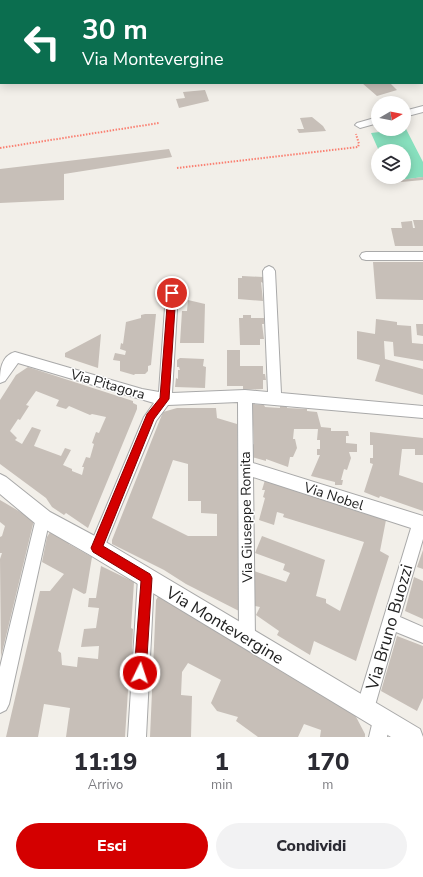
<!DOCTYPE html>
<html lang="it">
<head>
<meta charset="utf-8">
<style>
	:root { --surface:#fff; --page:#f2f2f3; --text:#2b2b33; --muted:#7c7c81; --accent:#d40000 }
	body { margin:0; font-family:"Nunito Sans",sans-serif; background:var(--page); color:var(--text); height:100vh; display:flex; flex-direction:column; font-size:15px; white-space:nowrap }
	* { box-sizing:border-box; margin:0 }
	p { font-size:13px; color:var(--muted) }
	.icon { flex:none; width:22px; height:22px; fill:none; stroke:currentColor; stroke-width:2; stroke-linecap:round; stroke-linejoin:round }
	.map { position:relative; height:737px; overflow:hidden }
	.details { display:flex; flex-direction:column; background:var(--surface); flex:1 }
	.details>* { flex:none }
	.hud { position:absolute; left:0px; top:0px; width:423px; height:84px; box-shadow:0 2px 10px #0003; background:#0b6e4f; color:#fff; overflow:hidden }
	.needle { width:26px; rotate:80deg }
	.buttons { position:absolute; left:371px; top:96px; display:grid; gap:8px }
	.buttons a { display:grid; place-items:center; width:40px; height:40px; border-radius:50%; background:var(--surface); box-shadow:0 2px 10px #0003; font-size:20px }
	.pin { position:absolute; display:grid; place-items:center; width:34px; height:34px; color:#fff; margin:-17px; border:2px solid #fff; border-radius:50%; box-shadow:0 1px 4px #0007 }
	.me { position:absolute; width:44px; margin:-22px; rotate:4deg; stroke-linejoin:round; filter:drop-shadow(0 0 3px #0008) }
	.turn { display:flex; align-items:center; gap:14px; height:84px; padding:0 16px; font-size:18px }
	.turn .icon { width:52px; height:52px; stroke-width:2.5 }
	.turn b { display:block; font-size:28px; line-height:34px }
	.eta { display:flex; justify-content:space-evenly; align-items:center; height:68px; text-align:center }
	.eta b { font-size:24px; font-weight:800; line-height:28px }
	.primary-button { display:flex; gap:8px; margin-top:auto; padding:8px 16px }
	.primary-button a { flex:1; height:46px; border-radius:24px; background:var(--accent); color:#fff; font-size:16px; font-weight:800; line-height:46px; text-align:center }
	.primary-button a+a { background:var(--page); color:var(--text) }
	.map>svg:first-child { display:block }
</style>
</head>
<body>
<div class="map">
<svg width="423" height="737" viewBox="0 0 423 737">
	<rect width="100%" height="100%" fill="#f2efe9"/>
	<path fill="#88e0be" d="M406,129L423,162V177L393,181L391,177H404V151H379L371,133Z"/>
	<path fill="#c7bfb8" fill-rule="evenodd" d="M362,83H390L397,90L377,96Z
		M205,90L209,101L179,108L176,99L185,98L183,92Z
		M312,117L323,126L326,131L299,133L297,129H304L300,118Z
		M169,149L172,157L64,174V200L0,203V169Z
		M423,177V180L401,182L400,180Z
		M413,220H423V246H395L391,228H402L401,222L412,221L413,228H415Z
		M373,262H423V300L376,299Z
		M242,276L263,277V283L261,282L263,301L238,299V278H242Z
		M188,300L205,304L204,343H180L182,311H187Z
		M145,314H156L151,365L148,366V371L145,374H135L134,375L120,371V361L113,360L115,353L125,355L126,351L120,349L121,343L123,344L126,322L141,318V315Z
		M243,315H251V318H264V324H262L264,339H260V345H240L239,318H243Z
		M376,319L397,322V325L411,326L412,343L423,344V361L394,356L393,342L384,341L385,359L423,369V395L375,381L380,365L357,359V331L375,334Z
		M416,324H423V336L417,335Z
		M101,334L98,368L65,357V353Z
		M227,350H240V366H263V374H265L266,380H263V389L243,390V386H227Z
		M180,358L204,359L203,366L206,367L205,388L175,387L176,378L178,379V370H180L179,367H177V360Z
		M28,367L133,401V403L137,405V409L88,528L66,513L64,515L52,507L46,498L0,464V400L16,375ZM36,391L59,400L56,406L66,409L69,406L90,415L92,414L106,417L99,433L96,432L92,443L94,444L90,458L86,457L82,467H84L82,475L72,471V469L63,465L71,450L65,448L61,456L34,446L41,430L32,427L22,444L15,440L17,438L10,431L18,419L20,420L29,406L26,405Z
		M252,404L264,405L265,407L280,408V406H287V408L307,409V411L317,412L321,427L331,428V431H348L349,436H346V443L357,444V452H349L351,458L347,470L344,469L341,480H343L342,485H335V482L311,476L320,455H317V449H320V440H317L318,429H294L293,439H295L297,448L293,457H290L288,467L266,459V461L252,457V445L254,444Z
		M177,408H216L217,418L237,424L239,611L186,584L164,570L112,544V540L163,412ZM173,460L188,464V501H201V513L217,514V536H188L152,518Z
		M370,432L423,438V455H415V449H402L399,475L423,483V511L380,496L379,498L364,492L373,464L370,463V458H373V445H370Z
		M265,480L386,520L380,551L389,556L356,661L314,641L310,655L277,635L279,631L256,615L260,607L255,606L254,571L286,582L290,573L283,570L285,564L255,553L262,536L325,560L316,596L326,599V603L340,611L364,542L283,517L284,514L277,512L274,525L259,520L265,498L263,497L265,490H262Z
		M0,500L34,520L1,657L0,559L2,553H0V537L2,536L5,526L0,522Z
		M52,529L71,542L69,544L92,557L86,593L84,594L73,588L58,651L61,653L62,665L77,667L78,657L98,659L99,646L81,647L84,629L96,628L99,608L88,607L89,598H96L101,566L134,582L131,628L133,629L131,675H129L125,737H66L70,708L44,704L38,737H6L40,591H50L64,574L42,562L47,537Z
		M423,550V569L417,567Z
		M414,577L423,581V619L405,611Z
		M159,595L354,713L365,734V737H320L321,730L304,724L298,737H258L236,721L238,717L217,711L211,703L221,680L188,663L182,672L181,695L192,696L191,737H150L156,600Z
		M397,636L423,646V698L417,711L381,691Z"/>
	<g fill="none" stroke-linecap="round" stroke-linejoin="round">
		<g stroke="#a9a9a9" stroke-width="2">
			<path id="minor" d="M423,106V112L404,117V111Z
				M378,117V123L360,128L355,125L357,123Z
				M366,252H423V260H366L362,259L360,256L362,253Z
				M269,266L273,268L275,271L281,393L423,406V418L252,403L253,463L423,516V539L400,617L423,627V643L396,632L374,709L371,715L365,718L359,715L356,709L411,528L253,477L255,638L253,644L247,646L241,644L239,638L238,402L168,405L156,421L102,553L97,556L92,553L89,548L144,417L154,403L18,363L5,381L0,383C0,370 1,356 15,352L142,389L159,392L166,293L168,290L172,288L176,290L178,293L172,393L245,390L268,392L263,271L265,268Z
				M43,511L48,513L50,518L9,704L6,710L0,713V667L36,518L38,513Z
				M146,570L152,572L154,578L146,737H128L138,578L140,572Z
				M381,709L387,712L390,718L387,737H369L375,712Z"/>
		</g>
		<g stroke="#a9a9a9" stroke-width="2">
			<path id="tertiary" d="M0,474L6,477L50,512L104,541L420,729L423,737H391L90,555L36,524L0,494Z"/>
		</g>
		<path stroke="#fa8072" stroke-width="2" stroke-dasharray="1.5 1.5" stroke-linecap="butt" d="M0,148L159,123
			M177,168L358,147L359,144L356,134"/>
		<use href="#minor" fill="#fff" fill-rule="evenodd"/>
		<use href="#tertiary" fill="#fff" fill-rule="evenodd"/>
	</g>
	<path fill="#d40000" stroke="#8a0000" d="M172,289L176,293L169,399L154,419L103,546L150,574L152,578L146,673L145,678L140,679L136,678L134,673L141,581L93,552L91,548L147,414L160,398L168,293Z"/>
	<g text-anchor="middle" stroke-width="3" stroke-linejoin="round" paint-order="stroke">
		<g font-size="14" fill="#222" stroke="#fff">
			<text transform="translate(108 384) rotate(16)" y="5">Via Pitagora</text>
			<text transform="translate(334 496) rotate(18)" y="5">Via Nobel</text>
			<text transform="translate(246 517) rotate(-91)" y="5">Via Giuseppe Romita</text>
		</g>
		<g font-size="17" fill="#222" stroke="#fff">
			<text transform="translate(225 625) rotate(31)" y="6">Via Montevergine</text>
			<text transform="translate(389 627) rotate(-74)" y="6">Via Bruno Buozzi</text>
		</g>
	</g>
</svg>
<div class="buttons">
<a><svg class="needle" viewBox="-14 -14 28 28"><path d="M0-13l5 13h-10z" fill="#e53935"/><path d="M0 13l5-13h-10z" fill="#7c7c81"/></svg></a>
<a><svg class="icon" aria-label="layers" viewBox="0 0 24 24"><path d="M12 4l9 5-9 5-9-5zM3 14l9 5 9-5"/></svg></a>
</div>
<div class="pin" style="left:172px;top:293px;background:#d93025"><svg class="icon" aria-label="arrive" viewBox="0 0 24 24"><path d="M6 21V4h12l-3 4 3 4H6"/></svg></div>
<svg class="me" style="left:140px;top:673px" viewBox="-20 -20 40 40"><circle r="17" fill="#d40000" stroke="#fff" stroke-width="3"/><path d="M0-11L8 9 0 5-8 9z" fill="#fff"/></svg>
<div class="hud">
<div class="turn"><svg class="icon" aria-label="left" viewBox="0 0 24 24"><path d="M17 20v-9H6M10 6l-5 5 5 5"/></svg><div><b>30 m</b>Via Montevergine</div></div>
</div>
</div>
<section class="details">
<div class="eta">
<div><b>11:19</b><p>Arrivo</p></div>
<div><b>1</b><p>min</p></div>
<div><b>170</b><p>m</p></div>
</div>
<div class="primary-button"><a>Esci</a><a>Condividi</a></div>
</section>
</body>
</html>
